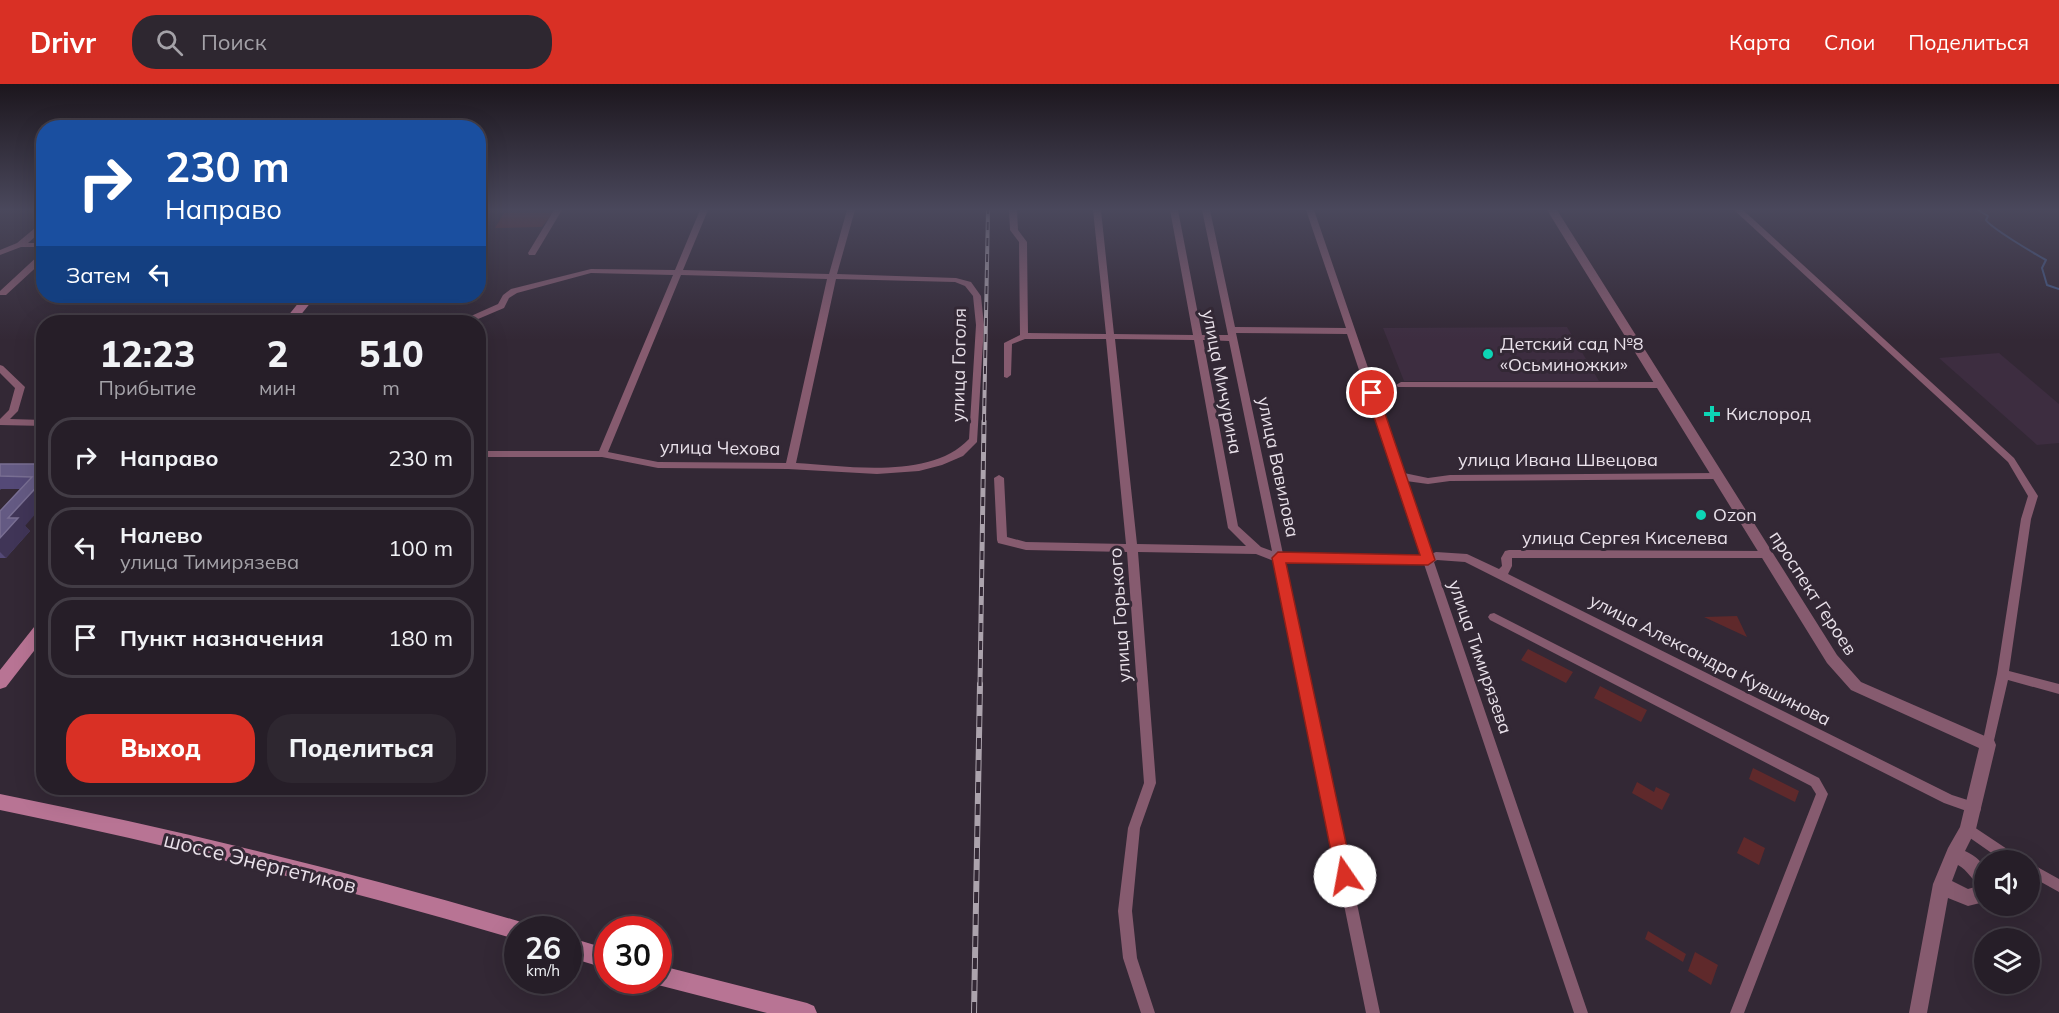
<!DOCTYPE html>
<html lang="ru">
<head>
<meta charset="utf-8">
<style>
	:root { --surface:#261e28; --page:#2e2730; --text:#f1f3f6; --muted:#a4a2a8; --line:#423c45; --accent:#d93025 }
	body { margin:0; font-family:Mulish,sans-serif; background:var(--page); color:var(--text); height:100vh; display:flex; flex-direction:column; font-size:22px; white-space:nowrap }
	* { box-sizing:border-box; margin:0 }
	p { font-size:20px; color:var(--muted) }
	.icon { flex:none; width:33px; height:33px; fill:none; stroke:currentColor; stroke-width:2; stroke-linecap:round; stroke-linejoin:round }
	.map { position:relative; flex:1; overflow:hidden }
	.side { position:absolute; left:36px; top:231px; width:450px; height:480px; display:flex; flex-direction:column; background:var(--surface); border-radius:24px; box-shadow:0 6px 24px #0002,0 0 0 2px var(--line) }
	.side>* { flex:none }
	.top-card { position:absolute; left:36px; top:36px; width:450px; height:183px; border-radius:24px; box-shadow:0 6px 24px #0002,0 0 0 2px var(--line); background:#1a4fa0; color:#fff; overflow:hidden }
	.tools { position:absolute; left:1974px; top:766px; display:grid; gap:12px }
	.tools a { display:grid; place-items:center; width:66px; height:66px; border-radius:50%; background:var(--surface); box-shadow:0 6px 24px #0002,0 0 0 2px var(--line); font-size:30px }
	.speed { position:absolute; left:504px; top:832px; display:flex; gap:12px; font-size:30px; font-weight:700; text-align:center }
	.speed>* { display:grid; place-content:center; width:78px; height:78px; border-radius:50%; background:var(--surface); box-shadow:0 6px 24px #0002,0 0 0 2px var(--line); line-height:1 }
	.speed small { font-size:15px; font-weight:400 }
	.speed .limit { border:9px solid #d22; background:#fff; color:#111 }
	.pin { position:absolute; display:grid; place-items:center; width:51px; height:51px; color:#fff; margin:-26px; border:3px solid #fff; border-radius:50%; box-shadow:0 2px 6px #0007 }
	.me { position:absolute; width:66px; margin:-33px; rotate:348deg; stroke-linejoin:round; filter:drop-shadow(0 0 4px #0008) }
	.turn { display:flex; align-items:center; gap:21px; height:126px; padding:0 30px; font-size:27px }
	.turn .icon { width:78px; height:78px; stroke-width:2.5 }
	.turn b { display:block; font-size:42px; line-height:51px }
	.then { display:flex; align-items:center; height:57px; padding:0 30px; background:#0003; gap:12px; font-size:22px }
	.eta { display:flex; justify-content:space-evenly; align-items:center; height:102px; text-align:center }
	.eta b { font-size:36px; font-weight:800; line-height:42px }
	.button { display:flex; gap:12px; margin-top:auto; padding:12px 30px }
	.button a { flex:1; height:69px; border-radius:24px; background:var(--accent); color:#fff; font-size:24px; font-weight:800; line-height:69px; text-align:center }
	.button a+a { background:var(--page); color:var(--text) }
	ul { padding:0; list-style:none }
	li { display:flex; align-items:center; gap:18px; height:81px; margin:0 12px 9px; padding:0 18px; border:3px solid var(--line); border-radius:24px }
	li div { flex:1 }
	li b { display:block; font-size:22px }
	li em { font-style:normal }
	header { display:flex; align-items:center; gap:36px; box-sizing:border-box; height:84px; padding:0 30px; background:var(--accent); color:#fff }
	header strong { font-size:28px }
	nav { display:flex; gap:33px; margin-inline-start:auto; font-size:21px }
	.search { width:420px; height:54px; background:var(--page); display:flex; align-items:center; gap:15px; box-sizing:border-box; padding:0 21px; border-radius:24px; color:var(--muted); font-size:22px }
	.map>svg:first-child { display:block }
</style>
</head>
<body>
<header>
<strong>Drivr</strong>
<div class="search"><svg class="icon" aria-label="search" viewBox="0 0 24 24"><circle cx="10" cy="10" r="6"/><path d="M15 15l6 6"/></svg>Поиск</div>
<nav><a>Карта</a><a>Слои</a><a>Поделиться</a></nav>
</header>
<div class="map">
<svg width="2059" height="929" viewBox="0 0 2059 929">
	<rect width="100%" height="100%" fill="#332835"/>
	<path fill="#3d2d40" d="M1567,243L1599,297H1404L1383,244Z
		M1999,269L2059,320V359L2037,361L1939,274Z"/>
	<path fill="#5f292b" d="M504,129H553L542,143L495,144Z
		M1737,532L1747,553L1704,533Z
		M1528,565L1573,588L1566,599L1521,576Z
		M1600,602L1647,626L1641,638L1594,614Z
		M1753,684L1799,707L1795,718L1749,695Z
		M1637,698L1654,708L1656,703L1670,710L1662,726L1632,709Z
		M1744,753L1765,764L1759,781L1737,769Z
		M1648,847L1686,870L1683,878L1645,855Z
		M1695,868L1718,881L1711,901L1688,887Z"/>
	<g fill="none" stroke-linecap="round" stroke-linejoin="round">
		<path stroke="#425987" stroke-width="2" d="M1978,126L1988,132L1986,136C1991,144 2035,170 2046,176L2042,184L2047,201L2059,205"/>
		<path fill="#865b6f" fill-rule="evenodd" d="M554,126H562L535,171H529L528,169Z
			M700,126H708L683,186L829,190L847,126H855L837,190L956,194L971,198L981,212L984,241L977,358L963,372L942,381L919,387L877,390L788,385L658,384L602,373H478V367H599L673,191L591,189L517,209L509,214L504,224L471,238H461L462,236L498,220L503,211L511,205L591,185L675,186ZM681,191L827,195L786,379L658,378L608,368ZM836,195L955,198L965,202L973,212L976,241L969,355C931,396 846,382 796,379Z
			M1009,126H1017L1018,146L1027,158L1028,249L1106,250L1093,126H1101L1114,250L1193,251L1170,126H1178L1202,251H1228L1202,126H1210L1235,243L1346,244L1306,126H1314L1404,389L1428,394L1450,391L1717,389L1722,392L1717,395L1450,397L1428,400L1406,397L1431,470L1436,468L1467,470L1499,485L1502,482L1501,474L1505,467L1509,466L1770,467L1771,470L1766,474H1512V482L1508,490L1952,711L1980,720L1981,724L1980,728L1975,730L1944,719L1465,478L1437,476L1434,478L1588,929H1574L1424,480L1285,478L1380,929H1366L1274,477L1256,470L1138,468L1156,699L1140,744L1132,827L1137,874L1155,929H1141L1123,874L1118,827L1128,744L1144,699L1127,468L1026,466L998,459L997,456L994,394L999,391L1004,394L1007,453L1026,458L1126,460L1106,255H1025L1012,260L1011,291L1007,294L1004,293V259L1020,251L1019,158L1010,146ZM1236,249L1347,250L1421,472L1283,470ZM1115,255L1194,256L1228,444L1246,462L1137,460ZM1203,256L1229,257L1272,467L1261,463L1238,442Z
			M1734,126H1743L2014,374L2038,412L2031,435L2009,587L2059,600V610L2008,596L1992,665L1988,666L1984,665L1982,661L1997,590L2021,435L2028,412L2008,378Z
			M41,139H44V145L28,159H44V163H21L0,171V166L17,159Z
			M41,169H44V176L6,211H0V207Z
			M0,281L3,282L25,303L18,327L10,335L44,336V342L0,341V335L9,326L15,304L0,289Z
			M1401,298H1660L1665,301L1660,304L1398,303L1396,301Z
			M1494,529L1819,694L1828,710L1744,929H1730L1816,710L1811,702L1490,536L1488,533L1490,530Z
			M1968,739L2019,773L2021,777H2003L1963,749L1962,745L1963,741Z
			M2030,779L2059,795V808L2030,792Z"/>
		<path fill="#865b6f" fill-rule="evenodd" d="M1547,126H1557L1837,571L1861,598L1994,656L1996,661L1976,745L1965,767C1992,780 1984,791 1984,818L1968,822L1948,814L1927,929H1909L1933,800L1948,764L1960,743L1979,664L1851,606L1827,579ZM1958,781C1968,786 1972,798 1982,801L1968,805L1952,797Z"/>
		<path fill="#b87494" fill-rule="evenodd" d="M304,212H316L295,238H283Z
			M44,536V554L6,603L0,605V586L38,538Z
			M0,710C174,745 348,787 518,837L525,840L527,846H518V856C348,805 174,762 0,726Z
			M568,853L608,865V885L568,873Z
			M658,881L807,919L814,922L817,929H767L658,901L650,897H658Z"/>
		<g stroke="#aca3ad" stroke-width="4">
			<path id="rail-far2" d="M984,338L988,126"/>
		</g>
		<g stroke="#aca3ad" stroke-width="5">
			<path id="rail-far1" d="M980,602L984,337"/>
		</g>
		<g stroke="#aca3ad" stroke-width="6">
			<path id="rail" d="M974,929L980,600"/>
		</g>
		<use href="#rail-far2" stroke="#332835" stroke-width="2" stroke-dasharray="8" stroke-linecap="butt"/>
		<use href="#rail-far1" stroke="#332835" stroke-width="3" stroke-dasharray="9" stroke-linecap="butt"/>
		<use href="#rail" stroke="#332835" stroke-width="4" stroke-dasharray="11" stroke-linecap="butt"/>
	</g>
	<path fill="#544977" d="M0,380H44L25,442L30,447L6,474H0V427L20,405H1L0,406Z"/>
	<path fill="#403557" d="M44,395V420L25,442L30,447L6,474L0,468V454L8,434Z"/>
	<path fill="#645a83" stroke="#796f93" stroke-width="1.5" d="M0,380H44V395L8,434H18L0,454V427L32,393L0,392Z"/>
	<linearGradient id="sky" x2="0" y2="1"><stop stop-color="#1c161d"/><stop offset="0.49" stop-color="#4a485c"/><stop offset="1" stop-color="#4a485c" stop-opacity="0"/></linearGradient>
	<rect width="2059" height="256" fill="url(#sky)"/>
	<path fill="#d93025" stroke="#8d1f18" stroke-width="1.5" d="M1372,305L1378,309L1435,476L1428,481L1286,479L1353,792L1351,798L1345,801L1339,798L1336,792L1272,474L1278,468L1420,471L1366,309Z"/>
	<g fill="#0dd5b5" stroke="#332835" stroke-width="2">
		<circle cx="1488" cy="270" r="6"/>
		<path d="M1709 321h6v6h6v6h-6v6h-6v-6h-6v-6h6z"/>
		<circle cx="1701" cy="431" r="6"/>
	</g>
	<g text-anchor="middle" stroke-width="6" stroke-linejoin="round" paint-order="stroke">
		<g font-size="18" fill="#e9e1ea" stroke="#332835" text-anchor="start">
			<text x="1500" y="266">Детский сад №8<tspan x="1500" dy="21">«Осьминожки»</tspan></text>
			<text x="1726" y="336">Кислород</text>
			<text x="1713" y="437">Ozon</text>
		</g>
		<g font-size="18" fill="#e9e1ea" stroke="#332835">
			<text transform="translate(959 281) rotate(-89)" y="6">улица Гоголя</text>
			<text transform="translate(1222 298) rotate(79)" y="6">улица Мичурина</text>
			<text transform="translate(720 364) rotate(1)" y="6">улица Чехова</text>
			<text x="1558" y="382">улица Ивана Швецова</text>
			<text transform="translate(1278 383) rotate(78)" y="6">улица Вавилова</text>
			<text x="1625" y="460">улица Сергея Киселева</text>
			<text transform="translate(1813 509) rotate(57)" y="6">проспект Героев</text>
			<text transform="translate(1120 531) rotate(-94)" y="6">улица Горького</text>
			<text transform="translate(1480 573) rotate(71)" y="6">улица Тимирязева</text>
			<text transform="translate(1710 576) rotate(27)" y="6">улица Александра Кувшинова</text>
		</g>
		<g font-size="21" fill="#e9e1ea" stroke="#332835">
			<text transform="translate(260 779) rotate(14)" y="7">шоссе Энергетиков</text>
		</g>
	</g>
</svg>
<div class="tools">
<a><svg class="icon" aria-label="sound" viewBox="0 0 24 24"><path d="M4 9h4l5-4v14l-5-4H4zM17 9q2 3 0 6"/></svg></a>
<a><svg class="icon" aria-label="layers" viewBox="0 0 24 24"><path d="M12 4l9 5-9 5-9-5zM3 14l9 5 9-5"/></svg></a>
</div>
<div class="speed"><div>26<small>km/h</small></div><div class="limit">30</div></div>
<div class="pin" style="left:1372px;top:309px;background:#d93025"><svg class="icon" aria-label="arrive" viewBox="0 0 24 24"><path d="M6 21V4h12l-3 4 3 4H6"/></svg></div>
<svg class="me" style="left:1345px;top:792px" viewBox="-20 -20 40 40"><circle r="19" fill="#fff"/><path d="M0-13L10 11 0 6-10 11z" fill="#d93025"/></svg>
<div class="top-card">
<div class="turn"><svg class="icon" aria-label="right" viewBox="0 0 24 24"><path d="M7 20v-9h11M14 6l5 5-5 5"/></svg><div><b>230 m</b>Направо</div></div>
<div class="then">Затем<svg class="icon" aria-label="left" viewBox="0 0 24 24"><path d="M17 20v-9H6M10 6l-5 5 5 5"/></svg></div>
</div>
<section class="side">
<div class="eta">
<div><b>12:23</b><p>Прибытие</p></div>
<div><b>2</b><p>мин</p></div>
<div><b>510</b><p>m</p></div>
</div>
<ul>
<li><svg class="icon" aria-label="right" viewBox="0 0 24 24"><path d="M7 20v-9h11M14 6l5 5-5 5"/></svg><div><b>Направо</b></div><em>230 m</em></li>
<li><svg class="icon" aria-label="left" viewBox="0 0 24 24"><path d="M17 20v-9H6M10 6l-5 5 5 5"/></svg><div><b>Налево</b><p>улица Тимирязева</p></div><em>100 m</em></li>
<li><svg class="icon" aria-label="arrive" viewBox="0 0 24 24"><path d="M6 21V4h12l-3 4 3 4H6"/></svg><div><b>Пункт назначения</b></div><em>180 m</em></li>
</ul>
<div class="button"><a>Выход</a><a>Поделиться</a></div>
</section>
</div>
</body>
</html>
